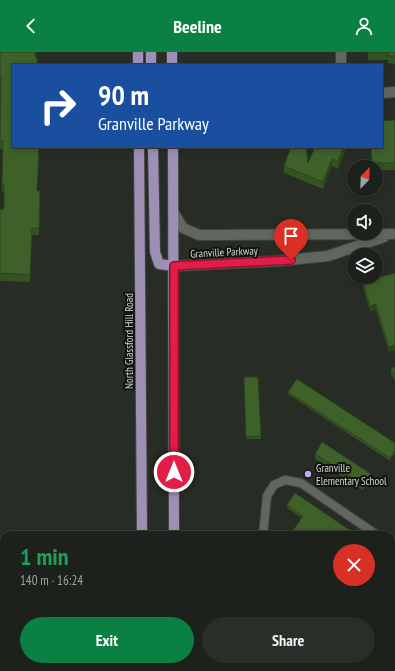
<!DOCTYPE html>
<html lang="en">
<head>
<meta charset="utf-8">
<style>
	:root { --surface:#1d211b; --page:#2a2e28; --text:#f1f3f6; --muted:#a0a3a3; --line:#3b3e3a; --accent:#0b8043 }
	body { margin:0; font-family:"PT Sans Narrow",sans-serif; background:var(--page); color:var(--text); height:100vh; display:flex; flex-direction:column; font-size:15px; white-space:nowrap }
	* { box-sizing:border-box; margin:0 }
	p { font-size:13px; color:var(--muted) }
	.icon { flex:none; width:22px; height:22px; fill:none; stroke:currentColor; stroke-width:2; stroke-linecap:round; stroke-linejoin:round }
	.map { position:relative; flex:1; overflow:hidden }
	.side { position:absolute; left:0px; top:479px; width:395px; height:140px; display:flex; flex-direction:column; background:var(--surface); border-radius:12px 12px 0 0; box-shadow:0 2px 6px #0003,0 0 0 1px var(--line) }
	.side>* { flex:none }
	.banner { position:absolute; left:12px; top:12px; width:371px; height:84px; border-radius:0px; box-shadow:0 2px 6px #0003,0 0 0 1px var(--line); background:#1a4fa0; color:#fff; overflow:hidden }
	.needle { width:26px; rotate:23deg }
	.buttons { position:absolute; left:347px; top:108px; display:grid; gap:8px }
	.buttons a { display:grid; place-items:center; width:36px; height:36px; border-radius:50%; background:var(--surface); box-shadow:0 2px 6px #0003,0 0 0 1px var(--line); font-size:20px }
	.pin { position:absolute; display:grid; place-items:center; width:34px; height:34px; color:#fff; margin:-41px -17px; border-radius:50% 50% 50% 0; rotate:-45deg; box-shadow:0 0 4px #0007 }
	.pin .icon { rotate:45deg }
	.me { position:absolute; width:44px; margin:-22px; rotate:0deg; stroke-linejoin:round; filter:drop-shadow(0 0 3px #0008) }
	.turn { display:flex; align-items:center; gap:14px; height:84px; padding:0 20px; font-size:18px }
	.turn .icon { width:52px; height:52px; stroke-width:2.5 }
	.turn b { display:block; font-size:28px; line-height:34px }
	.round { display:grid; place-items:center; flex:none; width:42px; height:42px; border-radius:21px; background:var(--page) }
	.head { display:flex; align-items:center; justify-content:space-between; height:68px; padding:0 20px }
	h1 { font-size:24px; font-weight:600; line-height:30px; color:#1e9e55 }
	.button { display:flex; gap:8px; margin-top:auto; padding:8px 20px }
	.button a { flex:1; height:46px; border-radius:24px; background:var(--accent); color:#fff; font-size:16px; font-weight:600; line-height:46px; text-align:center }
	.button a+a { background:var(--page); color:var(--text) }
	header { display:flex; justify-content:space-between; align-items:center; height:52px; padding:0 20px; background:var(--accent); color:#fff; font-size:18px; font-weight:600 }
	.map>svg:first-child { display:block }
</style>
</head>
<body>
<header><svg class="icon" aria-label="back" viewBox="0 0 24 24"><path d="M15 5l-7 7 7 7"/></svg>Beeline<svg class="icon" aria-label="person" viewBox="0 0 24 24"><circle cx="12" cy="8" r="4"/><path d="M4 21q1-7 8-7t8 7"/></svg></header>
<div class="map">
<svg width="395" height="619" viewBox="0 0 395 619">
	<rect width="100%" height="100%" fill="#272c24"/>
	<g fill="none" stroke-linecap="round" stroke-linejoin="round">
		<g stroke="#434640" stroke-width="10">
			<path id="lane" d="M263,483L267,444L274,433L285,428L301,431L377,483
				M391,492L395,495
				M391,589L395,592
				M263,615V619"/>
		</g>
		<g stroke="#434640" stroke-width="12">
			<path id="street" d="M341,0V13
				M382,41L395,40
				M174,161L183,176L199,183L392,182
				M174,214L278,209L328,204L384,185"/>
		</g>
		<g stroke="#434640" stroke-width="12">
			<path id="primary" d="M138,0V13
				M151,0V13
				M172,0V13
				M139,95L142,483
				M153,95L155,200L159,212L174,214
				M173,95L174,483
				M143,615V619
				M174,615V619"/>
		</g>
		<use href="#lane" stroke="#61675e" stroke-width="8"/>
		<use href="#street" stroke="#61675e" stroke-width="10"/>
		<use href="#primary" stroke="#9e8fb7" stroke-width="10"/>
	</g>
	<path fill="#345323" d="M0,0H36L37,139H40L39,183H32L30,230L0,229V157H4V140H2L3,97H0L1,31H0Z
		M368,0H395V12L388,11V8H368Z
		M395,68V118H376V115H372L371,95Z
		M345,95V99L338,117L332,114L323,137L284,121V114L308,111Z
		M395,221L389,300L376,258L370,259L363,235V230Z
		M395,315V329L391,322V317Z
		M244,325H258L261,387H246Z
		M288,340L395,391V402L390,409L288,342Z
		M315,402L371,427L363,438L315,407Z
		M287,453L357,483L302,466L287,456Z
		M391,506L395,509V571L391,568Z"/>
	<path fill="#2b441d" d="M344,95H345V99L338,117V109Z
		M332,107V114L323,137V130Z
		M376,252V258L370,259V254Z
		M395,293V298L389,300V295Z
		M395,399V402L390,409V406Z
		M371,422V427L363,438V433Z
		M62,615H65V619H58Z
		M376,615H378L377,619H376Z"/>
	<path fill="#3d6129" stroke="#2b441d" d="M0,0H35V5H37V13H13V95H39L37,139H40L39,176H32L30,223L0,221V157H4V133H2L3,89H0L1,24H0Z
		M368,0H395V4H388V1H368Z
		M395,68V111H372L371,95H382V69Z
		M291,95H306L308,111L315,95H344L338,109L332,107L323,130L284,114Z
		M395,221V293L389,295L376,252L370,254L363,230Z
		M395,315V324L391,317Z
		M244,325H258L261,384L246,385Z
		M297,327L395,391V399L390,406L288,340Z
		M322,390L371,422L363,433L315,402Z
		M295,441L357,483H290L303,464L287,453Z
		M391,506L395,509V568L391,565Z
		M17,615H62L58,619H17L15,617Z
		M297,615H376V619H296Z"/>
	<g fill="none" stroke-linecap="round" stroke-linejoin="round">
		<g stroke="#92132f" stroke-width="10">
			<path id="route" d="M174,420V214L291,208"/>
		</g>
		<use href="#route" stroke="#e11d48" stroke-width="7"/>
	</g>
	<circle fill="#c5a7f1" stroke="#111310" stroke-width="1.5" cx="308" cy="422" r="4"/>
	<g text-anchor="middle" stroke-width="4" stroke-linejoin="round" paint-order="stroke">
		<g font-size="11" fill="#d3d6d1" stroke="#111310">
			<text transform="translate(224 200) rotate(-3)" y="4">Granville Parkway</text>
			<text transform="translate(129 289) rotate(-90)" y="4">North Glassford Hill Road</text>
		</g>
		<g font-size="11" fill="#d3d6d1" stroke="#111310" text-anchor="start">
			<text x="316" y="420">Granville<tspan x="316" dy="13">Elementary School</tspan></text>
		</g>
	</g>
</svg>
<div class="buttons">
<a><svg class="needle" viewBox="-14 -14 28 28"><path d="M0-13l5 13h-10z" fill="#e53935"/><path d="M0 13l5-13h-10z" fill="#a0a3a3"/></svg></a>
<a><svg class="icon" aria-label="sound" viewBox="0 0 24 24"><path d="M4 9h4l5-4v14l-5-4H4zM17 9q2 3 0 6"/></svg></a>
<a><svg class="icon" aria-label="layers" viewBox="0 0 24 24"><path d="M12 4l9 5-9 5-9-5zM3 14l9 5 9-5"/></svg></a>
</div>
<div class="pin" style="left:291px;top:208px;background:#d93025"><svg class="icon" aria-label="arrive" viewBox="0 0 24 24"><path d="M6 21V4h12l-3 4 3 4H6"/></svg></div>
<svg class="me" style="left:174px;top:420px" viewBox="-20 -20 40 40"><circle r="17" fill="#e11d48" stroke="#fff" stroke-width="3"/><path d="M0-11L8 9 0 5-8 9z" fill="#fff"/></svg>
<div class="banner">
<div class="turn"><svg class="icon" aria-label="right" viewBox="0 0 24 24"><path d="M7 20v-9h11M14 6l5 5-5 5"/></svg><div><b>90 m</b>Granville Parkway</div></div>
</div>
<section class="side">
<div class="head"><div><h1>1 min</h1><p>140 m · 16:24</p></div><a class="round" style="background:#d93025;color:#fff"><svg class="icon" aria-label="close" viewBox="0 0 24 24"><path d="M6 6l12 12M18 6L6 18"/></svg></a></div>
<div class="button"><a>Exit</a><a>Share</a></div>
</section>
</div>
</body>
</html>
